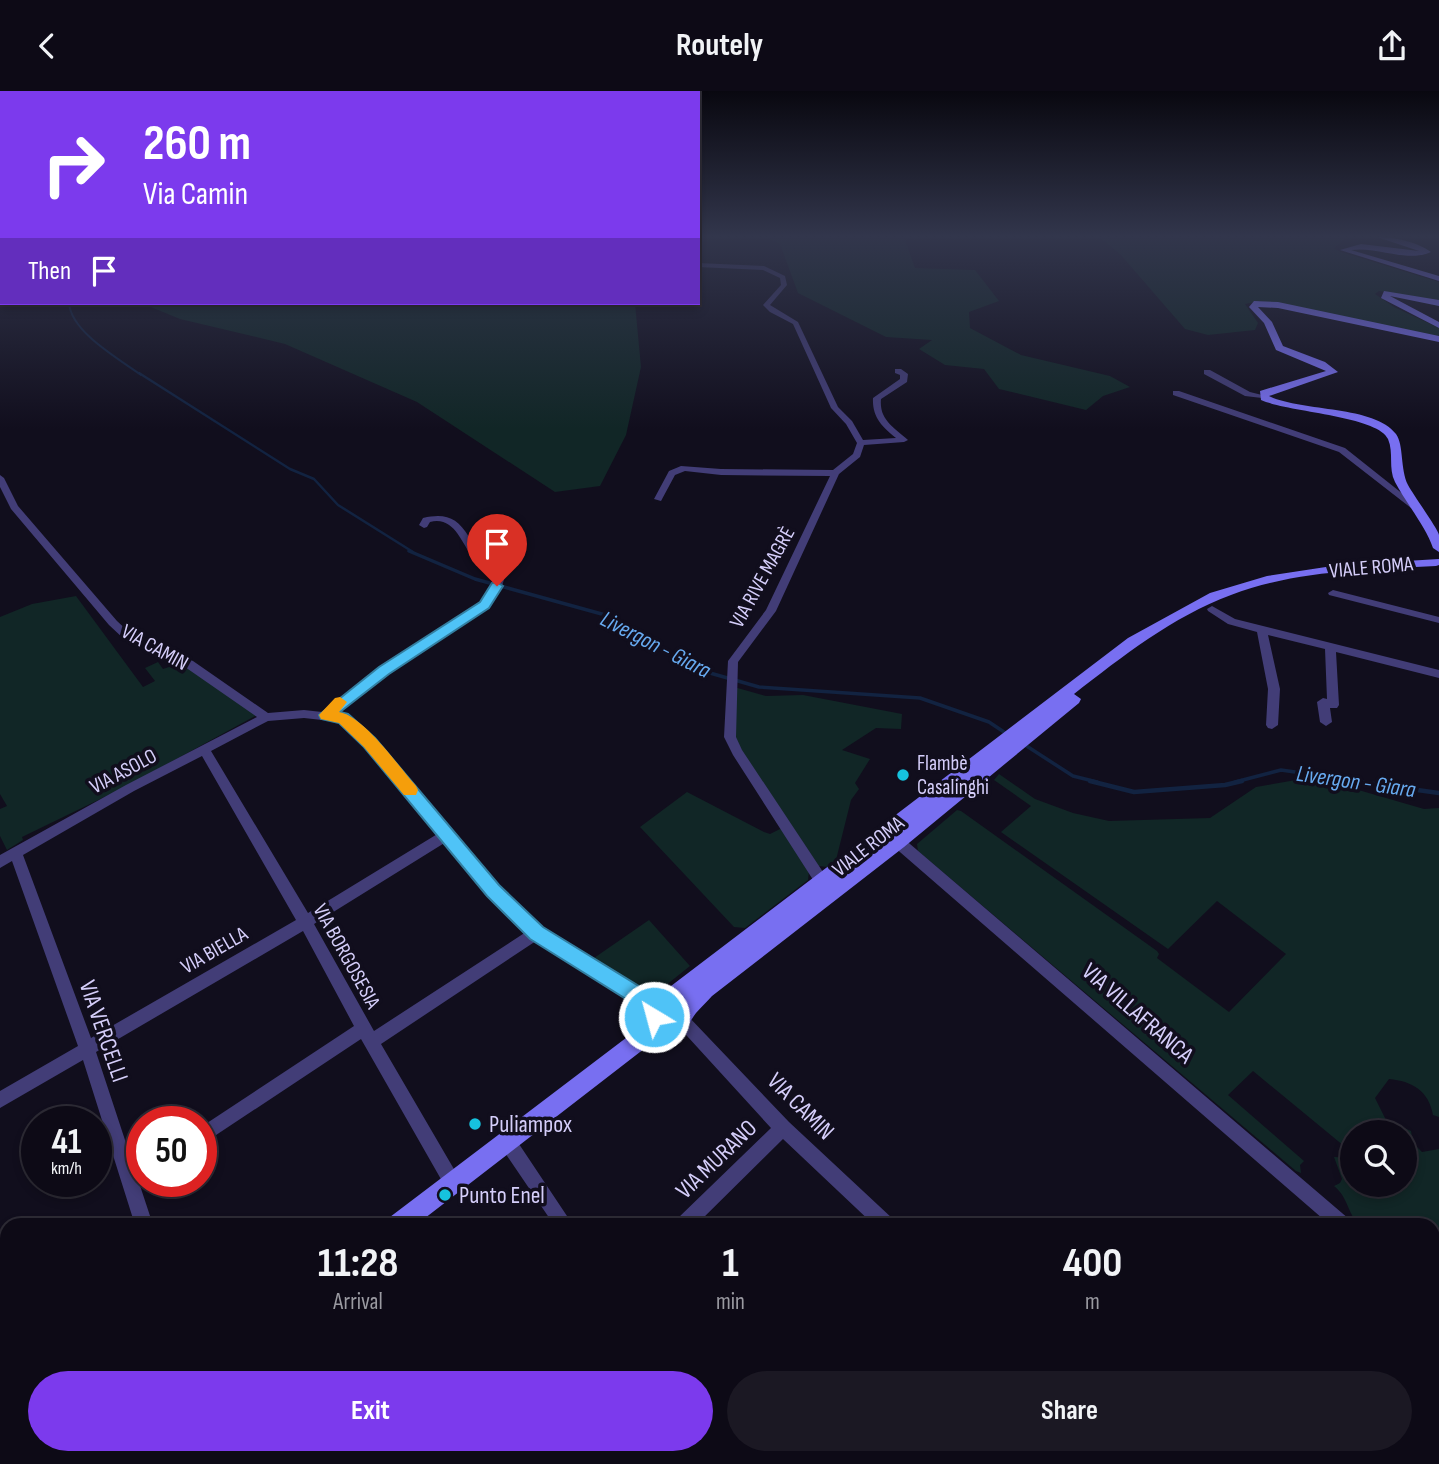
<!DOCTYPE html>
<html lang="en">
<head>
<meta charset="utf-8">
<style>
	:root { --surface:#0d0a16; --page:#1b1823; --text:#f1f3f6; --muted:#9a9aa1; --line:#2d2b35; --accent:#7c3aed }
	body { margin:0; font-family:"Sofia Sans Condensed",sans-serif; background:var(--page); color:var(--text); height:100vh; display:flex; flex-direction:column; font-size:26px; white-space:nowrap }
	* { box-sizing:border-box; margin:0 }
	p { font-size:23px; color:var(--muted) }
	.icon { flex:none; width:38px; height:38px; fill:none; stroke:currentColor; stroke-width:2; stroke-linecap:round; stroke-linejoin:round }
	.map { position:relative; flex:1; overflow:hidden }
	.sheet { position:absolute; left:0px; top:1127px; width:1440px; height:247px; display:flex; flex-direction:column; background:var(--surface); border-radius:21px 21px 0 0; box-shadow:0 4px 10px #0003,0 0 0 2px var(--line) }
	.sheet>* { flex:none }
	.banner { position:absolute; left:0px; top:0px; width:700px; height:214px; box-shadow:0 4px 10px #0003,0 0 0 2px var(--line); background:#7c3aed; color:#fff; overflow:hidden }
	.tools { position:absolute; left:1340px; top:1029px; display:grid; gap:14px }
	.tools a { display:grid; place-items:center; width:77px; height:77px; border-radius:50%; background:var(--surface); box-shadow:0 4px 10px #0003,0 0 0 2px var(--line); font-size:35px }
	.speed { position:absolute; left:21px; top:1015px; display:flex; gap:14px; font-size:35px; font-weight:700; text-align:center }
	.speed>* { display:grid; place-content:center; width:91px; height:91px; border-radius:50%; background:var(--surface); box-shadow:0 4px 10px #0003,0 0 0 2px var(--line); line-height:1 }
	.speed small { font-size:18px; font-weight:400 }
	.speed .limit { border:10px solid #d22; background:#fff; color:#111 }
	.pin { position:absolute; display:grid; place-items:center; width:60px; height:60px; color:#fff; margin:-72px -30px; border-radius:50% 50% 50% 0; rotate:-45deg; box-shadow:0 0 7px #0007 }
	.pin .icon { rotate:45deg }
	.me { position:absolute; width:77px; margin:-38px; rotate:323deg; stroke-linejoin:round; filter:drop-shadow(0 0 5px #0008) }
	.turn { display:flex; align-items:center; gap:24px; height:147px; padding:0 28px; font-size:32px }
	.turn .icon { width:91px; height:91px; stroke-width:2.5 }
	.turn b { display:block; font-size:49px; line-height:60px }
	.then { display:flex; align-items:center; height:66px; padding:0 28px; background:#0003; gap:14px; font-size:26px }
	.eta { display:flex; justify-content:space-evenly; align-items:center; height:119px; text-align:center }
	.eta b { font-size:42px; font-weight:700; line-height:49px }
	.cta { display:flex; gap:14px; margin-top:auto; padding:14px 28px }
	.cta a { flex:1; height:80px; border-radius:42px; background:var(--accent); color:#fff; font-size:28px; font-weight:700; line-height:80px; text-align:center }
	.cta a+a { background:var(--page); color:var(--text) }
	header { display:flex; justify-content:space-between; align-items:center; height:91px; padding:0 28px; background:var(--surface); font-size:32px; font-weight:700 }
	.map>svg:first-child { display:block }
</style>
</head>
<body>
<header><svg class="icon" aria-label="back" viewBox="0 0 24 24"><path d="M15 5l-7 7 7 7"/></svg>Routely<svg class="icon" aria-label="share" viewBox="0 0 24 24"><path d="M12 15V3M7 8l5-5 5 5M5 13v7h14v-7"/></svg></header>
<div class="map">
<svg width="1439" height="1373" viewBox="0 0 1439 1373">
	<rect width="100%" height="100%" fill="#110e1d"/>
	<path fill="#112626" d="M766,146H904L915,177L975,179L999,210L969,221L970,237L1021,264L1110,285L1130,296L1103,305L1086,319L999,298L984,278L945,274L919,258L932,249L886,246L798,202L780,153Z
		M1099,146H1347L1334,157L1341,161L1439,191V209L1379,200L1375,203L1394,216L1439,237V245L1260,210L1245,213L1258,232L1255,239L1208,244L1185,238L1120,163Z
		M141,212H635L641,276L626,344L600,395L555,401L417,311L285,253L180,228Z
		M76,505L143,596L155,590L145,577L158,571L163,578L181,572L257,624L125,696L22,746L23,749L7,759L0,745V718L7,715L0,703V526L32,513Z
		M734,596L766,605L803,604L902,623L901,638L876,637L842,659L870,668L855,692L859,698L851,709L836,769L827,776L819,775L743,663L735,645Z
		M999,683L1035,708L1073,722L1109,730L1210,727L1256,696L1296,689L1355,698L1424,718L1439,717V1026L1433,1024C1429,1000 1412,990 1389,988L1375,1007L1386,1029L1375,1041H1353V1055H1344L1253,980L1228,1004L1304,1070L1300,1074L1301,1082L1296,1080L918,760L917,753L957,719L961,720L1157,860L1159,863L1157,867L1229,921L1286,863L1217,810L1168,858L1001,741L1031,715L994,689Z
		M687,701L764,741L770,743L782,737L809,780L808,789L745,837L734,836L640,736Z
		M649,829L690,875L660,899C635,902 612,881 594,867Z
		M1402,1036L1411,1040L1413,1052L1422,1061L1439,1058V1144L1433,1152V1134H1360C1347,1123 1349,1107 1334,1095L1340,1092L1342,1088L1334,1066L1353,1067V1094H1405V1041H1394Z
		M1433,1366L1439,1373H1307L1305,1371L1308,1367Z"/>
	<g fill="none" stroke-linecap="round" stroke-linejoin="round">
		<path stroke="#122341" stroke-width="2" d="M69,212C71,241 119,268 141,284"/>
		<path stroke="#122341" stroke-width="2.5" d="M139,282L290,378L314,388L338,414L413,461"/>
		<path stroke="#122341" stroke-width="3.5" d="M409,460L475,488L609,525L696,578L759,596L920,607L989,631L1007,643
			M1025,654L1073,685L1097,691
			M1235,691L1281,679L1365,691"/>
		<path stroke="#122341" stroke-width="4.5" d="M1090,690L1134,701L1225,694L1242,690
			M1353,690L1439,702"/>
		<path fill="#423d77" fill-rule="evenodd" d="M698,172L764,175L785,185L787,194L770,214L798,231L838,316L852,330L863,349L896,347C882,336 872,326 873,307L900,288V284L895,282V278H901L908,283L907,291L881,308C879,329 894,336 908,349L904,351L864,354L860,366L839,383L776,520L738,571L736,646L742,659L827,787L829,791L827,795L822,797L817,795L733,664L724,646L728,570L766,519L830,385L721,384L685,380L675,384L661,410L654,408L669,380L681,375L721,378L833,379L853,363L857,352L846,333L831,317L793,233L770,221L763,214L781,194L780,187L763,179L698,176Z
			M1204,279H1210L1250,301L1266,305L1262,307L1245,305L1204,283Z
			M1173,300H1179L1345,357L1418,415L1411,417L1339,361L1173,304Z
			M0,384L4,387L18,415L117,530L132,544L193,570L268,622L304,619L322,621L380,577L480,512L492,495V487C486,480 479,474 473,467C461,451 454,425 430,431L427,436L424,437L419,434L423,427C445,422 457,426 469,446L487,435H493V439L472,451L482,465L497,480L503,464H509L511,466L502,495L488,516L388,583L336,622L347,624L398,676L498,795L541,838L659,908L662,913L659,918L654,920L649,918L536,850L381,953L458,1085L461,1091L458,1097L452,1100L446,1097L361,948L201,1054V1036L354,935L303,840L96,961L153,1134H135L83,969L0,1017V1000L78,955L12,770L0,777V764L126,694L257,626L185,576L124,548L109,534L11,418L0,396ZM304,627L340,631L390,682L439,742L308,822L211,660L268,630ZM202,665L296,829L91,947L23,764L134,700ZM446,751L488,803L526,841L374,940L314,833Z
			M1333,499L1439,526V532L1329,504L1328,502Z
			M1212,515L1235,528L1439,579V587L1336,561L1339,614L1337,617H1330L1332,631L1326,635L1320,631L1317,611L1323,607L1327,608L1325,558L1268,544L1280,598L1278,634L1272,638L1268,637L1266,634L1268,598L1257,541L1228,533L1208,520L1207,518Z
			M898,746L903,747L1349,1128L1352,1134H1330L893,755L891,751L893,747Z
			M682,922L687,924L789,1031L893,1128L896,1134H874L783,1048L696,1134H674L677,1128L771,1037L677,934L674,929L677,924Z
			M507,1042L513,1044L573,1134H554L501,1056L499,1050L501,1044Z
			M1433,1203L1439,1205V1226L1433,1224Z
			M1439,1233V1260L1433,1262V1236Z
			M592,1367H617L615,1373H590Z
			M1037,1367H1059L1057,1373H1035Z
			M1072,1367H1095L1097,1373H1074Z
			M1154,1367H1176L1174,1373H1152Z"/>
		<path fill="#786ff1" fill-rule="evenodd" d="M1377,146C1393,146 1418,151 1431,161C1408,172 1376,155 1351,159L1439,185V190L1340,159L1361,153L1419,160Z
			M1384,200L1439,209V215L1390,205L1439,231V237L1381,207Z
			M1254,210L1278,211L1439,245V251L1278,217L1258,216L1272,231L1283,255L1325,271L1338,281L1269,305C1302,321 1374,314 1396,343C1404,354 1400,378 1408,394C1414,405 1438,438 1439,444C1439,449 1439,456 1439,461L1433,457C1426,436 1406,412 1395,391C1388,377 1394,362 1388,348C1378,325 1287,321 1261,309L1260,300L1326,280L1276,259L1264,232L1249,216Z
			M1439,468V474L1436,475C1368,479 1296,479 1231,504C1172,526 1123,565 1074,603L1081,608L1079,612L904,756L712,905C707,911 701,916 696,922C686,935 684,950 662,944L416,1134H387L390,1126L647,931L644,917L652,901L671,895L1128,547L1210,502L1267,485L1339,474ZM667,913L675,917V923L671,926L663,923V917Z
			M88,1367H120L118,1373H86Z"/>
	</g>
	<linearGradient id="sky" x2="0" y2="1"><stop stop-color="#090810"/><stop offset="0.43" stop-color="#32364c"/><stop offset="1" stop-color="#32364c" stop-opacity="0"/></linearGradient>
	<rect width="1439" height="338" fill="url(#sky)"/>
	<path fill="#4fc3f7" stroke="#337fa1" stroke-width="2" d="M497,491L503,495L489,517L389,583L340,621L348,623L375,647L499,794L543,836L639,895L658,903L664,913L661,933L654,936L647,933L644,916L626,908L530,848L487,805L364,656L339,632L321,628L319,624L379,576L480,511L492,492Z"/>
	<path fill="#f59e0b" d="M340,606L347,611L339,621C365,626 398,675 416,695L418,699L416,704H404L364,656L339,632L321,628L319,624L335,607Z"/>
	<g fill="#16c2de" stroke="#110e1d" stroke-width="2.5">
		<circle cx="903" cy="684" r="7"/>
		<circle cx="475" cy="1033" r="7"/>
		<circle cx="445" cy="1104" r="7"/>
	</g>
	<g text-anchor="middle" stroke-width="7" stroke-linejoin="round" paint-order="stroke">
		<g font-size="21" fill="#d5cefa" stroke="#110e1d">
			<text transform="translate(1371 476) rotate(-5)" y="7">VIALE ROMA</text>
			<text transform="translate(762 486) rotate(-61)" y="7">VIA RIVE MAGRÈ</text>
			<text transform="translate(155 556) rotate(29)" y="7">VIA CAMIN</text>
			<text transform="translate(123 680) rotate(-28)" y="7">VIA ASOLO</text>
			<text transform="translate(868 755) rotate(-38)" y="7">VIALE ROMA</text>
			<text transform="translate(214 859) rotate(-30)" y="7">VIA BIELLA</text>
			<text transform="translate(347 865) rotate(61)" y="7">VIA BORGOSESIA</text>
		</g>
		<g font-size="21" fill="#d5cefa" stroke="#110e1d" text-anchor="start">
			<text x="917" y="679">Flambè<tspan x="917" dy="24">Casalinghi</tspan></text>
		</g>
		<g font-size="23" font-style="italic" fill="#67aaf0" stroke="#110e1d">
			<text transform="translate(656 553) rotate(27)" y="8">Livergon - Giara</text>
			<text transform="translate(1356 690) rotate(8)" y="8">Livergon - Giara</text>
		</g>
		<g font-size="24" fill="#d5cefa" stroke="#110e1d">
			<text transform="translate(1138 922) rotate(41)" y="8">VIA VILLAFRANCA</text>
			<text transform="translate(104 940) rotate(71)" y="8">VIA VERCELLI</text>
			<text transform="translate(801 1015) rotate(45)" y="8">VIA CAMIN</text>
			<text transform="translate(716 1068) rotate(-44)" y="8">VIA MURANO</text>
		</g>
		<g font-size="24" fill="#d5cefa" stroke="#110e1d" text-anchor="start">
			<text x="489" y="1041">Puliampox</text>
			<text x="459" y="1112">Punto Enel</text>
		</g>
	</g>
</svg>
<div class="tools">
<a><svg class="icon" aria-label="search" viewBox="0 0 24 24"><circle cx="10" cy="10" r="6"/><path d="M15 15l6 6"/></svg></a>
</div>
<div class="speed"><div>41<small>km/h</small></div><div class="limit">50</div></div>
<div class="pin" style="left:497px;top:495px;background:#d93025"><svg class="icon" aria-label="arrive" viewBox="0 0 24 24"><path d="M6 21V4h12l-3 4 3 4H6"/></svg></div>
<svg class="me" style="left:654px;top:926px" viewBox="-20 -20 40 40"><circle r="17" fill="#4fc3f7" stroke="#fff" stroke-width="3"/><path d="M0-11L8 9 0 5-8 9z" fill="#fff"/></svg>
<div class="banner">
<div class="turn"><svg class="icon" aria-label="right" viewBox="0 0 24 24"><path d="M7 20v-9h11M14 6l5 5-5 5"/></svg><div><b>260 m</b>Via Camin</div></div>
<div class="then">Then<svg class="icon" aria-label="arrive" viewBox="0 0 24 24"><path d="M6 21V4h12l-3 4 3 4H6"/></svg></div>
</div>
<section class="sheet">
<div class="eta">
<div><b>11:28</b><p>Arrival</p></div>
<div><b>1</b><p>min</p></div>
<div><b>400</b><p>m</p></div>
</div>
<div class="cta"><a>Exit</a><a>Share</a></div>
</section>
</div>
</body>
</html>
